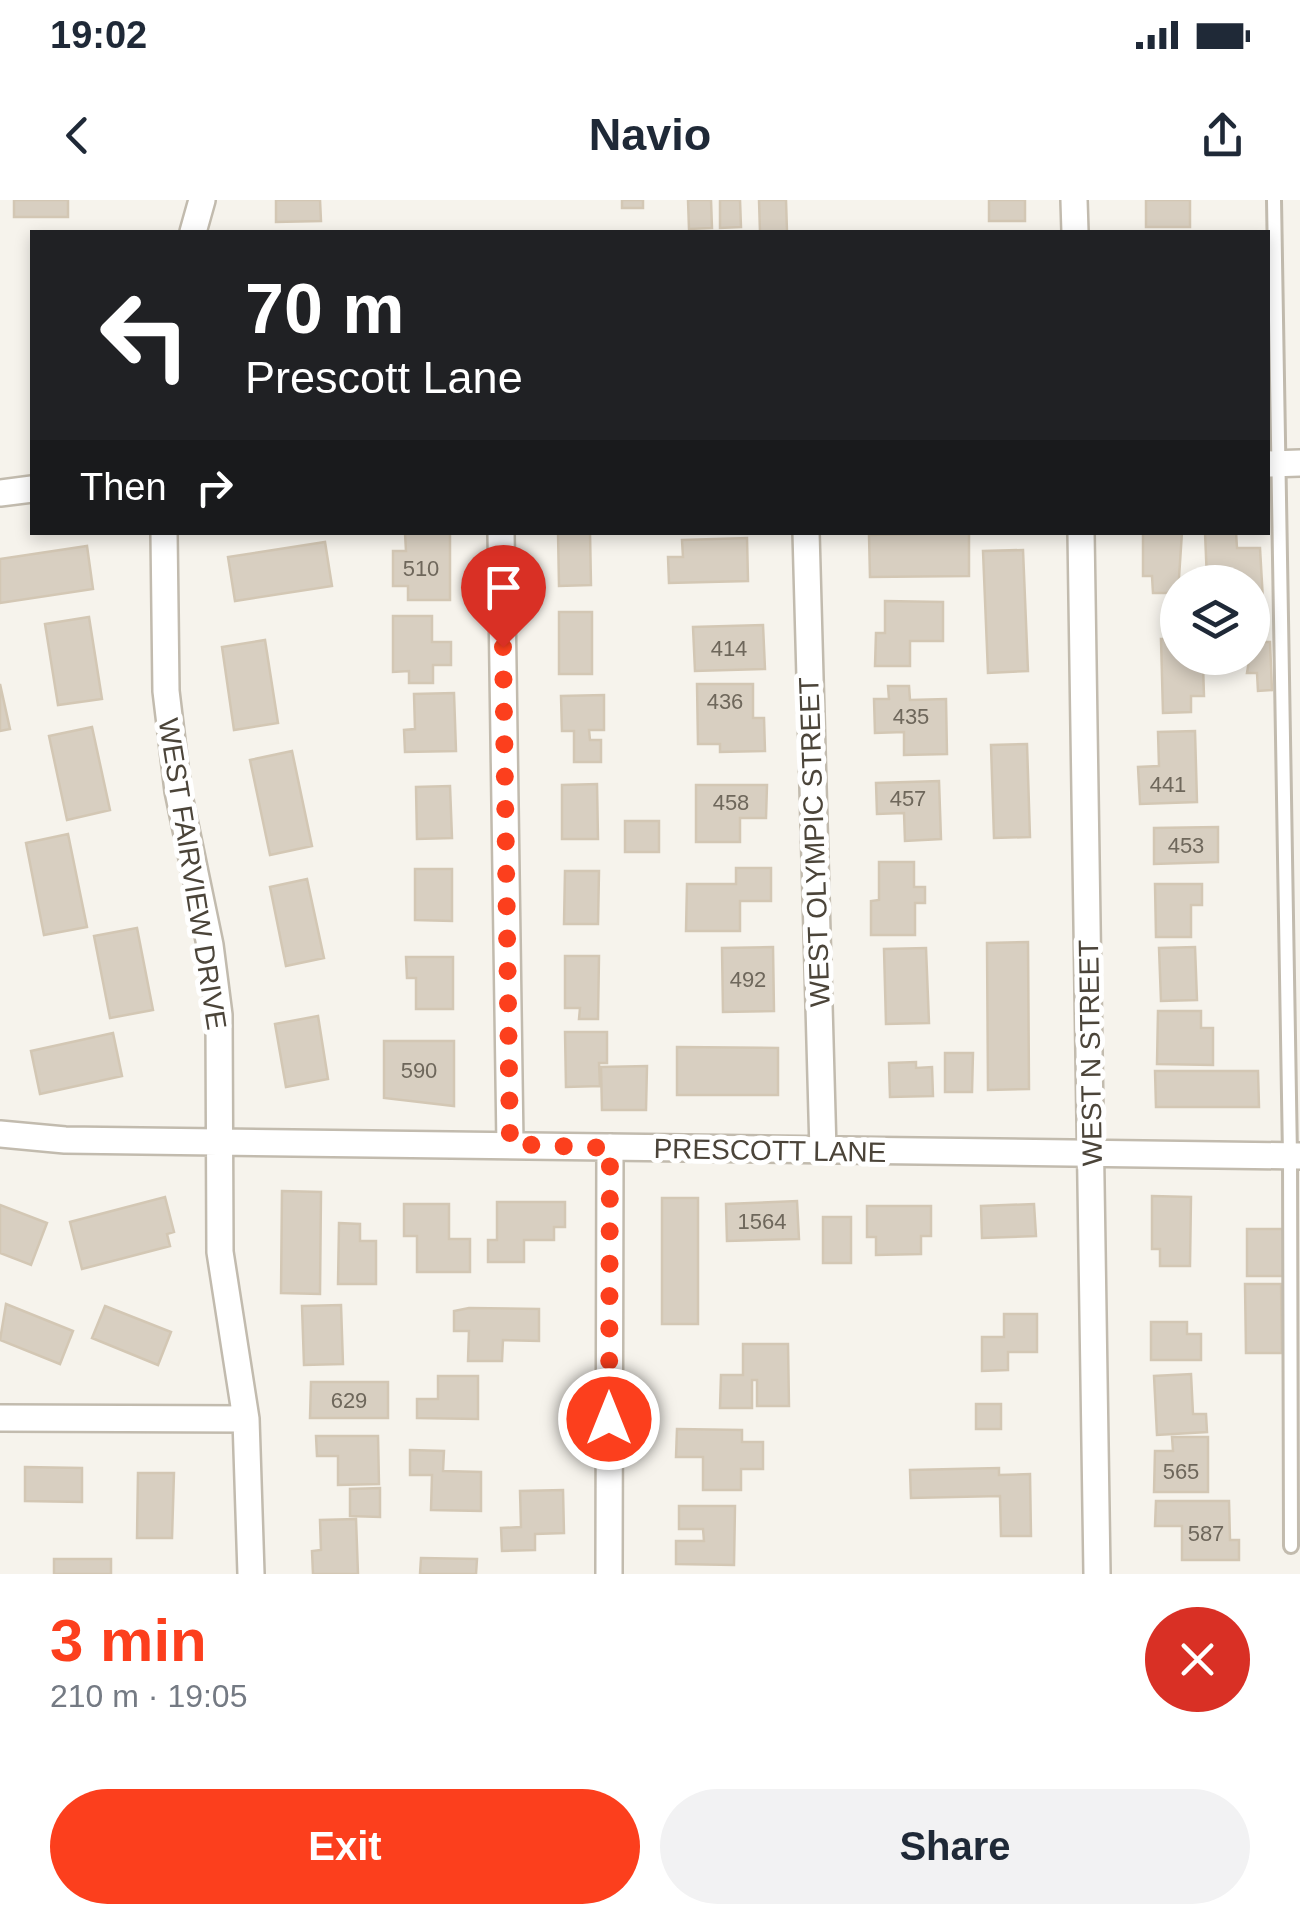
<!DOCTYPE html>
<html lang="en">
<head>
<meta charset="utf-8">
<style>
	:root { --surface:#fff; --page:#f2f2f3; --text:#1f2937; --muted:#747a83; --accent:#fc3f1d }
	body { margin:0; font-family:Arial,sans-serif; background:var(--page); color:var(--text); height:100vh; display:flex; flex-direction:column; font-size:38px; white-space:nowrap }
	* { box-sizing:border-box; margin:0 }
	p { font-size:32px; color:var(--muted) }
	.icon { flex:none; width:55px; height:55px; fill:none; stroke:currentColor; stroke-width:2; stroke-linecap:round; stroke-linejoin:round }
	.map { position:relative; height:1374px; overflow:hidden }
	.sheet { display:flex; flex-direction:column; background:var(--surface); flex:1 }
	.sheet>* { flex:none }
	.hud { position:absolute; left:30px; top:30px; width:1240px; height:305px; border-radius:0px; box-shadow:0 5px 15px #0003; background:#202124; color:#fff; overflow:hidden }
	.buttons { position:absolute; left:1160px; top:365px; display:grid; gap:20px }
	.buttons a { display:grid; place-items:center; width:110px; height:110px; border-radius:50%; background:var(--surface); box-shadow:0 5px 15px #0003; font-size:50px }
	.pin { position:absolute; display:grid; place-items:center; width:85px; height:85px; color:#fff; margin:-102px -42px; border-radius:50% 50% 50% 0; rotate:-45deg; box-shadow:0 0 10px #0007 }
	.pin .icon { rotate:45deg }
	.me { position:absolute; width:110px; margin:-55px; rotate:0deg; stroke-linejoin:round; filter:drop-shadow(0 0 8px #0008) }
	.turn { display:flex; align-items:center; gap:35px; height:210px; padding:0 50px; font-size:45px }
	.turn .icon { width:130px; height:130px; stroke-width:2.5 }
	.turn b { display:block; font-size:70px; line-height:85px }
	.then { display:flex; align-items:center; height:95px; padding:0 50px; background:#0003; gap:20px; font-size:38px }
	.round { display:grid; place-items:center; flex:none; width:105px; height:105px; border-radius:52px; background:var(--page) }
	.overview { display:flex; align-items:center; justify-content:space-between; height:170px; padding:0 50px }
	h1 { font-size:60px; font-weight:800; line-height:75px; color:var(--accent) }
	.button { display:flex; gap:20px; margin-top:auto; padding:20px 50px }
	.button a { flex:1; height:115px; border-radius:60px; background:var(--accent); color:#fff; font-size:40px; font-weight:800; line-height:115px; text-align:center }
	.button a+a { background:var(--page); color:var(--text) }
	.status { display:flex; justify-content:space-between; align-items:center; height:70px; padding:0 50px; background:var(--surface); direction:ltr }
	.status svg { height:28px; fill:currentColor }
	header { display:flex; justify-content:space-between; align-items:center; height:130px; padding:0 50px; background:var(--surface); font-size:45px; font-weight:800 }
	.map>svg:first-child { display:block }
</style>
</head>
<body>
<div class="status"><b>19:02</b><svg viewBox="0 0 49 12"><path d="M0 12V9h3v3zM5 12V6h3v6zM10 12V3h3v9zM15 12V0h3v12zM26 1h20v11H26zM47 4h2v5h-2z"/></svg></div>
<header><svg class="icon" aria-label="back" viewBox="0 0 24 24"><path d="M15 5l-7 7 7 7"/></svg>Navio<svg class="icon" aria-label="share" viewBox="0 0 24 24"><path d="M12 15V3M7 8l5-5 5 5M5 13v7h14v-7"/></svg></header>
<div class="map">
<svg width="1300" height="1374" viewBox="0 0 1300 1374">
	<rect width="100%" height="100%" fill="#f6f3ec"/>
	<path fill="#d8cfc1" stroke="#d3c7b4" stroke-width="2.5" d="M14,0H68V17H14Z
		M276,0H320L321,21L276,22Z
		M622,0H643V8H622Z
		M688,0H711L712,28L689,29Z
		M720,0H740L741,27L720,28Z
		M759,0H786L787,32H760Z
		M989,0H1025V21H989Z
		M1146,0H1190V27H1146Z
		M558,332H590L591,385L559,386Z
		M1143,332H1182L1178,393H1153L1152,376H1143Z
		M1205,332H1236L1237,348H1260L1263,401H1252V382L1207,380Z
		M405,333H450V400H408V386H393V351H406Z
		M969,333V376L870,377L869,335Z
		M747,338L748,381L669,383L668,357H683L682,340Z
		M325,342L332,386L235,401L228,357Z
		M87,346L93,389L0,403V359Z
		M1023,350L1028,471L988,473L983,351Z
		M885,401L943,402V441H910V466H875L876,433H885Z
		M559,412H592V474H559Z
		M393,416H432V442H451V465H433V483H409V471L393,472Z
		M89,417L102,499L58,505L45,424Z
		M763,425L765,469L695,471L693,427Z
		M1161,439H1178V458H1215L1216,465H1203L1204,496H1191V512L1163,513Z
		M265,440L278,523L234,530L222,447Z
		M1252,442H1270L1272,490L1258,491L1257,473H1247Z
		M0,484L10,529L0,531Z
		M697,484H753V518H764L765,551L720,552V544H698Z
		M888,486H909L910,500L946,499L947,554L904,555V532L875,533L874,499H889Z
		M454,493L456,551L405,552L404,530L415,529L414,494Z
		M604,495V530H589L590,540H601V562H574V531H562L561,496Z
		M92,527L110,610L67,620L49,536Z
		M1195,531L1197,602L1140,604L1138,567L1159,566L1158,532Z
		M1027,544L1030,637L994,638L991,545Z
		M292,551L312,646L270,655L250,560Z
		M939,581L941,639L905,641L904,613L877,614L876,583Z
		M597,584L598,639H562V585Z
		M696,585H767L766,618H740V642H696Z
		M450,586L452,638L417,639L416,587Z
		M625,621H659V652H625Z
		M1218,627V662L1154,664V628Z
		M68,634L87,727L44,735L26,643Z
		M879,662H914V687H925V703H915V735H871V701L879,700Z
		M736,668H771V701H740V731H686L687,684H736Z
		M415,669H452V721L415,720Z
		M565,671H599L598,724H564Z
		M307,679L324,758L286,766L270,687Z
		M1155,684H1202V705H1191V737H1156Z
		M137,728L153,810L110,818L94,736Z
		M1028,742L1029,889L988,890L987,743Z
		M773,747L774,811L723,812L722,748Z
		M1195,747L1197,800L1161,801L1159,748Z
		M926,748L929,823L886,824L884,749Z
		M565,756H599L598,819H579L580,808H565Z
		M406,757H453V809H416V778H407Z
		M1158,811H1201V828H1213V865L1157,864Z
		M318,816L328,879L286,887L275,824Z
		M565,832H607V863H599L600,886L566,887Z
		M113,833L122,876L40,894L31,851Z
		M384,841H454V906L384,898Z
		M677,847L778,848V895H677Z
		M945,853H973L972,892H945Z
		M916,862V868L932,867L933,896L890,897L889,863Z
		M647,866L646,910H602L601,867Z
		M1155,871H1258L1259,907H1156Z
		M282,991L321,992L320,1094L281,1093Z
		M1152,996L1191,997L1190,1066H1160V1049H1152Z
		M165,997L174,1032L167,1034L170,1046L82,1069L70,1022Z
		M662,998H698V1124H662Z
		M797,1001L799,1039L727,1041L726,1004Z
		M497,1002H565V1027H554V1040H524V1062H488V1040H497Z
		M404,1004H449V1039H470V1072H417V1036H404Z
		M1034,1004L1036,1036L982,1038L981,1006Z
		M0,1005L47,1023L31,1065L0,1053Z
		M867,1006H931V1036H921V1054L876,1055V1037H867Z
		M823,1017H851V1063H823Z
		M339,1023L360,1024V1041H376V1084H338Z
		M1247,1029H1283V1076H1247Z
		M1245,1084H1281L1282,1153H1246Z
		M6,1104L73,1131L60,1164L0,1140Z
		M341,1105L343,1164L304,1165L302,1106Z
		M105,1106L171,1132L158,1165L92,1138Z
		M469,1108L539,1109V1141L503,1140L502,1161H468L469,1131H454V1111Z
		M1004,1114H1037V1152H1008V1170L982,1171V1137H1004Z
		M1151,1122H1187V1134H1201V1160H1151Z
		M743,1144H788L789,1206H757V1180H752V1208H720L721,1175H743Z
		M1191,1174L1193,1214H1206L1207,1232L1157,1235L1154,1176Z
		M438,1176H478V1219L417,1218V1199H438Z
		M311,1182H388V1218H310Z
		M976,1204H1001V1229H976Z
		M677,1229L742,1230V1242H763V1269H741V1290H703V1257H676Z
		M316,1236H378L379,1284L338,1285V1256H317Z
		M1172,1237H1208V1292H1154L1155,1251H1173Z
		M410,1250L444,1251L443,1271L481,1272V1311L431,1310L432,1275H410Z
		M25,1267L82,1268V1302L25,1301Z
		M999,1268V1275L1030,1274L1031,1336H1001L1000,1296L911,1298L910,1270Z
		M138,1273H174L172,1338H137Z
		M380,1288V1317L350,1316V1289Z
		M563,1290L564,1333L535,1334V1350L502,1351L501,1328L521,1327L520,1291Z
		M1156,1301H1229L1230,1340H1239V1360H1182V1326H1155Z
		M679,1306H735L734,1365L676,1364V1341H704L703,1329H679Z
		M356,1319L358,1374H313L312,1351L321,1350L320,1320Z
		M421,1358L477,1359L476,1374H420Z
		M54,1359H111V1374H54Z"/>
	<g fill="none" stroke-linecap="round" stroke-linejoin="round">
		<g stroke="#c2bbae" stroke-width="18">
			<path id="service" d="M1274,0L1290,956L1291,1346"/>
		</g>
		<g stroke="#c2bbae" stroke-width="30">
			<path id="minor" d="M1074,0L1075,32
				M193,32L202,0
				M1268,264L1300,263
				M0,293L32,289
				M164,332L166,491L178,591L210,745L219,815L220,1052L246,1219L251,1374
				M501,332L510,945
				M806,332L823,951
				M1081,332L1097,1374
				M0,934L65,940L1300,956
				M0,1218L246,1219
				M609,1374L610,947"/>
		</g>
		<use href="#service" stroke="#fff" stroke-width="12"/>
		<use href="#minor" stroke="#fff" stroke-width="25"/>
	</g>
	<g fill="none" stroke-linecap="round" stroke-linejoin="round">
		<path stroke="#fc3f1d" stroke-width="18" stroke-dasharray="0 32.4" d="M503,447L510,944L610,948L609,1219"/>
	</g>
	<g text-anchor="middle" stroke-width="10" stroke-linejoin="round" paint-order="stroke">
		<g font-size="22" fill="#6e675b">
			<text x="421" y="376">510</text>
			<text x="729" y="456">414</text>
			<text x="725" y="509">436</text>
			<text x="911" y="524">435</text>
			<text x="1168" y="592">441</text>
			<text x="908" y="606">457</text>
			<text x="731" y="610">458</text>
			<text x="1186" y="653">453</text>
			<text x="748" y="787">492</text>
			<text x="419" y="878">590</text>
			<text x="762" y="1029">1564</text>
			<text x="349" y="1208">629</text>
			<text x="1181" y="1279">565</text>
			<text x="1206" y="1341">587</text>
		</g>
		<g font-size="28" fill="#4b4439" stroke="#fff">
			<text transform="translate(814 642) rotate(-92)" y="10">WEST OLYMPIC STREET</text>
			<text transform="translate(193 674) rotate(81)" y="10">WEST FAIRVIEW DRIVE</text>
			<text transform="translate(1090 853) rotate(-91)" y="10">WEST N STREET</text>
			<text transform="translate(770 950) rotate(1)" y="10">PRESCOTT LANE</text>
		</g>
	</g>
</svg>
<div class="buttons">
<a><svg class="icon" aria-label="layers" viewBox="0 0 24 24"><path d="M12 4l9 5-9 5-9-5zM3 14l9 5 9-5"/></svg></a>
</div>
<div class="pin" style="left:503px;top:447px;background:#d93025"><svg class="icon" aria-label="arrive" viewBox="0 0 24 24"><path d="M6 21V4h12l-3 4 3 4H6"/></svg></div>
<svg class="me" style="left:609px;top:1219px" viewBox="-20 -20 40 40"><circle r="17" fill="#fc3f1d" stroke="#fff" stroke-width="3"/><path d="M0-11L8 9 0 5-8 9z" fill="#fff"/></svg>
<div class="hud">
<div class="turn"><svg class="icon" aria-label="left" viewBox="0 0 24 24"><path d="M17 20v-9H6M10 6l-5 5 5 5"/></svg><div><b>70 m</b>Prescott Lane</div></div>
<div class="then">Then<svg class="icon" aria-label="right" viewBox="0 0 24 24"><path d="M7 20v-9h11M14 6l5 5-5 5"/></svg></div>
</div>
</div>
<section class="sheet">
<div class="overview"><div><h1>3 min</h1><p>210 m · 19:05</p></div><a class="round" style="background:#d93025;color:#fff"><svg class="icon" aria-label="close" viewBox="0 0 24 24"><path d="M6 6l12 12M18 6L6 18"/></svg></a></div>
<div class="button"><a>Exit</a><a>Share</a></div>
</section>
</body>
</html>
